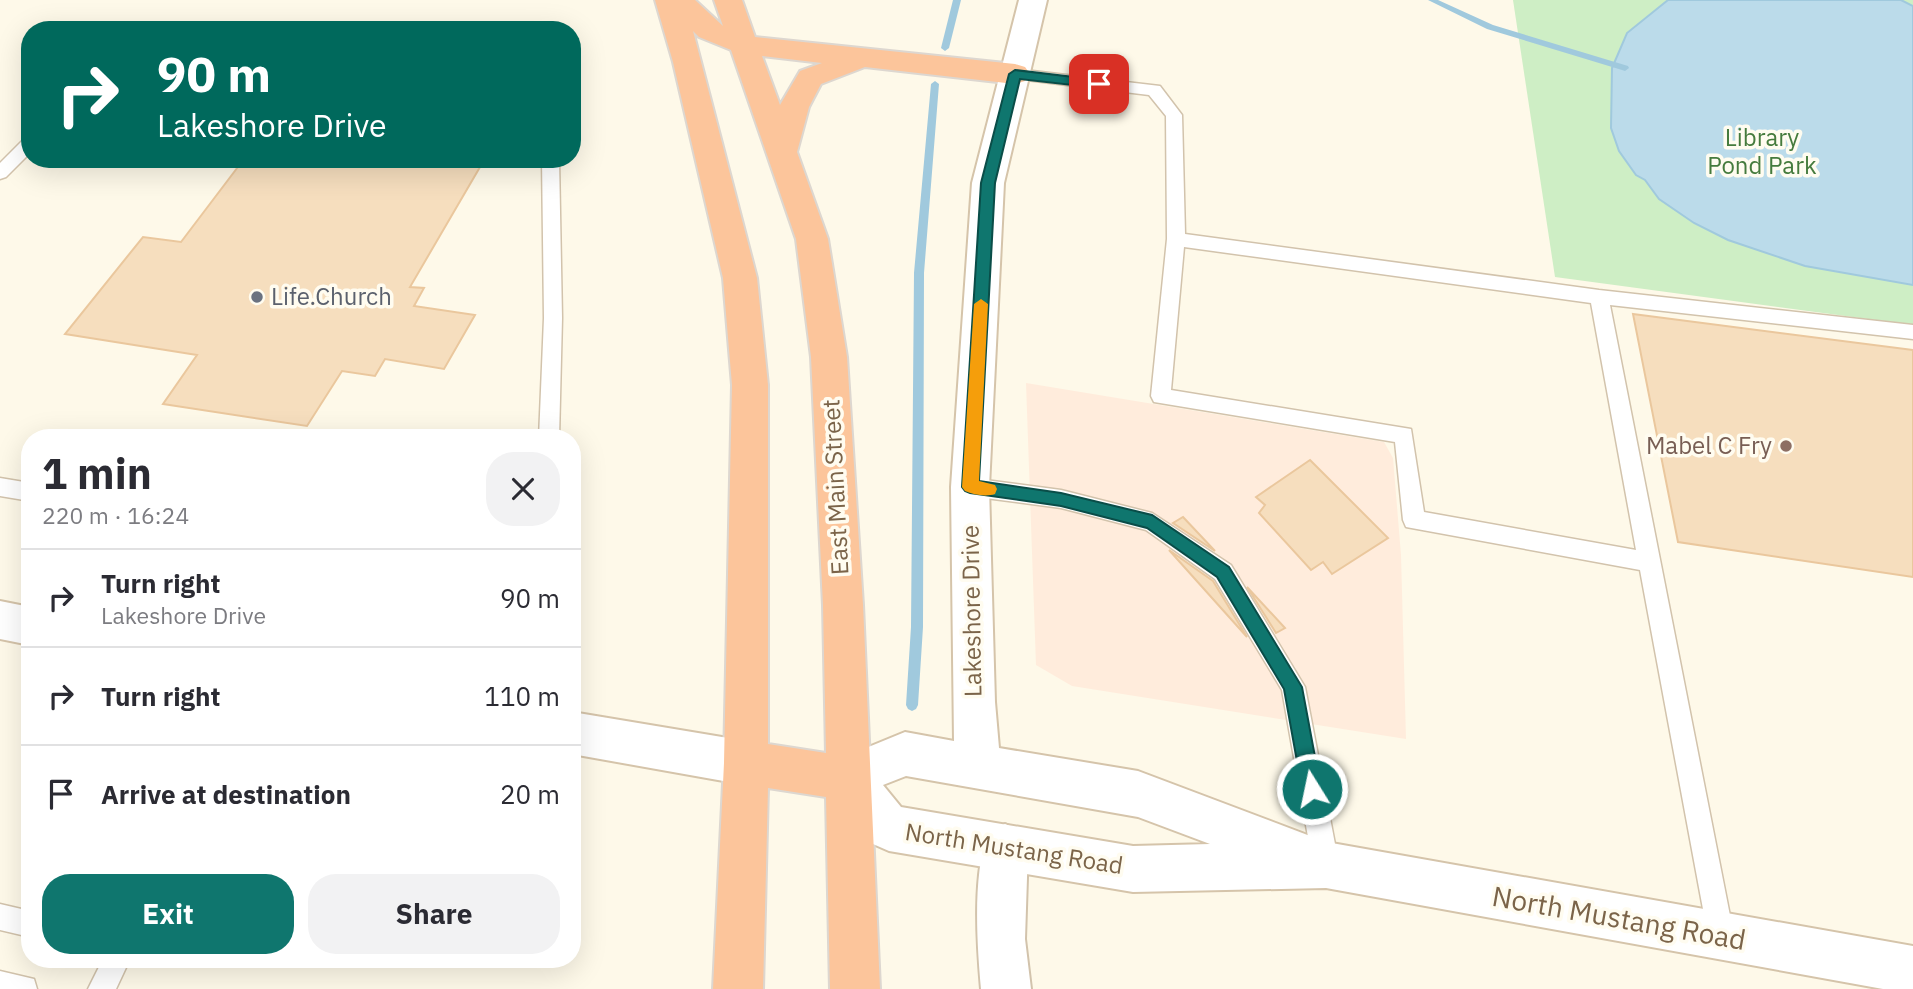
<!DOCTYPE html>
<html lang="en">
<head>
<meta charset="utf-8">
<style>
	:root { --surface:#fff; --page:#f2f2f3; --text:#2b2b33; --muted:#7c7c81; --line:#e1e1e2; --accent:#0f766e }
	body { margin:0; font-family:"IBM Plex Sans",sans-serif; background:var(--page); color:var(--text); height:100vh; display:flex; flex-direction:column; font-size:26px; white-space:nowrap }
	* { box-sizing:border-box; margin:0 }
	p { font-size:23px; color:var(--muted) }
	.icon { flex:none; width:38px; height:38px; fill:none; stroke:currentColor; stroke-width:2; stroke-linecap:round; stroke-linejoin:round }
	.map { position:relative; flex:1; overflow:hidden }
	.side { position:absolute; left:21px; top:429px; width:560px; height:539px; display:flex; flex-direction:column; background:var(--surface); border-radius:28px; box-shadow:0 7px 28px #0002 }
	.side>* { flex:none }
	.top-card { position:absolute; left:21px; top:21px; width:560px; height:147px; border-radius:28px; box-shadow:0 7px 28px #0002; background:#00695c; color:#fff; overflow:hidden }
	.pin { position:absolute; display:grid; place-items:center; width:60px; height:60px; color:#fff; margin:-30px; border-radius:14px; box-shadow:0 4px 10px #0006 }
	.me { position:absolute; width:77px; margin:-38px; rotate:350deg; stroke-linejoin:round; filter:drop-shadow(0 0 5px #0008) }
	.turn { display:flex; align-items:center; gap:24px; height:147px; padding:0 21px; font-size:32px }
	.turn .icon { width:91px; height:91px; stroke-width:2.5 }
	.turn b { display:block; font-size:49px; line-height:60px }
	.round { display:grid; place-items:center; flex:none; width:74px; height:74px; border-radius:28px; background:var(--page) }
	.headline { display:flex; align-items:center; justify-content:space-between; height:119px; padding:0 21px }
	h1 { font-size:42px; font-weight:700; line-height:52px }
	.button { display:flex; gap:14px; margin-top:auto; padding:14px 21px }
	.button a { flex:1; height:80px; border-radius:28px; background:var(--accent); color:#fff; font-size:28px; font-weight:700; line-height:80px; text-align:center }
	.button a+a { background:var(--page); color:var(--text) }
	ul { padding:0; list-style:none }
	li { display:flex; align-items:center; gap:21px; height:98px; padding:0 21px; border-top:2px solid var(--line) }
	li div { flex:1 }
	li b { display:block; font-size:26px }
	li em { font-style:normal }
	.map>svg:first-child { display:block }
</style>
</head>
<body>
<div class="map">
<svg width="1913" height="989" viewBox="0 0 1913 989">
	<rect width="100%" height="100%" fill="#fef9e9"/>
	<path fill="#ffecdc" d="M1026,383L1384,442L1393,458L1401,555L1406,739L1072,686L1036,665Z"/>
	<path fill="#ceeec5" d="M1513,0H1913V325L1555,277Z"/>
	<path fill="#bbdbea" stroke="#a0c9dd" stroke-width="2" d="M1668,0H1901L1913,6V285L1805,266L1728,240L1694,223L1659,199L1645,180L1636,175L1619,151L1611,128L1612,68L1627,33Z"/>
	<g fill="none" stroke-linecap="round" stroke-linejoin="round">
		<path fill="#a0c9dd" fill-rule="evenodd" d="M953,0H961L949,48L945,51L941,48Z
			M1428,0H1438L1493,25L1628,66L1629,68L1625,71L1622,70L1487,29Z
			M935,81L939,84L924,273L923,627L918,705L916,709L912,711L908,709L906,705L911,627L914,273L931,84Z"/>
	</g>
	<path fill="#f6debe" stroke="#eac79d" stroke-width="2" d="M244,159H421L480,167L410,287L424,288L414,306L475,315L444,369L385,359L375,376L342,371L307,426L163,404L197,355L65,334L143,237L181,242Z
		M1633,314L1913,350V577L1678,542Z
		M1310,460L1388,538L1332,574L1323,562L1311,570L1259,513L1265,505L1256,497Z
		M1183,517L1215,551L1173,523Z
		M1169,550L1213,581L1247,637Z
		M1247,587L1285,628L1276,633Z"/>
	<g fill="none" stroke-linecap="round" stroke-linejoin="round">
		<g stroke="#d2c3ac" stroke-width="3">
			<path id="lane" d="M1015,69L1160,86L1182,115L1185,234L1599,290L1913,325V339L1610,305L1734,936L1730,945L1721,949L1712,945L1708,936L1640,570L1406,527L1403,520L1395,442L1154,402L1151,396L1167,239L1166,116L1149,95L1009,78L1007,74L1009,70ZM1184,247L1591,303L1636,550L1424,512L1411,429L1171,390Z
				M30,137V153L6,177L0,179V163L24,139Z
				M542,159H559L562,318L559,438H539L544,318Z
				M0,478L30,483V501L0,496Z
				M970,478L1061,490L1152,513L1231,565L1305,687L1339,865L1335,874L1326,878L1317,874L1313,865L1282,690L1215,579L1146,530L1061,508L970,496L963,493L960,487L963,481Z
				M0,904L30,911V937L0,930Z
				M103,959H130L116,989H88Z
				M0,971L34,979L37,989H0Z"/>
		</g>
		<g stroke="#d2c3ac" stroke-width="4">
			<path id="street" d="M1005,824L1021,831L1028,847L1025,939L1031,989H981C977,944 972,872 989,831Z"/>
		</g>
		<g stroke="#d5c4aa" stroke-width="4">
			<path id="secondary" d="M1019,0H1047L1004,183L989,487L995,702L999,748L1138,771L1326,842L1913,946V989H1883L1326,888L1133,892L889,851L873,844L832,794L826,778L832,762L905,732L954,741L951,487L972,183ZM906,776L1138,817L1210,844L1133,846L901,807L883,785Z
				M0,601L30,607V645L0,639Z
				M572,712L746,741L762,747L768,763L762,779L746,785L572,754Z"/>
		</g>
		<g stroke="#ddd7d0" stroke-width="4">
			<path id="highway" d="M655,0H695L723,26L714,0H742L755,37L1015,64L1025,67L1030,74L1025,81L1015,84L865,67L821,84L809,107L797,152L828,239L847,357L863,605L880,989H830L826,797L768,788L763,989H713L724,763L732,385L723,278L673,62ZM693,31L699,37L731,50L796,239L811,357L823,605L826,753L768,744V385L757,278ZM762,56L822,63L800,71L780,105Z"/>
		</g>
		<use href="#lane" fill="#fff" fill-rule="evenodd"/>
		<use href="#street" fill="#fff" fill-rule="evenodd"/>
		<use href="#secondary" fill="#fff" fill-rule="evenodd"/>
		<use href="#highway" fill="#fcc59b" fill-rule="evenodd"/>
	</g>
	<path fill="#0f766e" stroke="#0a4d48" stroke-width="2" d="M1015,70L1099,80L1105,84L1099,88L1020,79L995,183L979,481L1061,493L1152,515L1229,567L1302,687L1321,789L1318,795L1312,798L1305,795L1302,789L1284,689L1217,577L1147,528L1061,506L970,493L965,491L962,487L981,183L1009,74Z"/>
	<path fill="#f59e0b" d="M981,299L988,304L979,481L995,485L997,489L995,494C986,497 974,495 965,491L962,487L974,304Z"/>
	<circle fill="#6b7280" stroke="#fffcf0" stroke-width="2.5" cx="257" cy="297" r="7"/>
	<circle fill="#8d6e63" stroke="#fffcf0" stroke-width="2.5" cx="1786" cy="446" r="7"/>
	<g text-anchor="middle" stroke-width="7" stroke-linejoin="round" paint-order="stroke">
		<g font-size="24" fill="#457b3d" stroke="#fffcf0">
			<text x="1762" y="146">Library<tspan x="1762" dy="28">Pond Park</tspan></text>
		</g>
		<g font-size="24" fill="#5b616d" stroke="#fffcf0" text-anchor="start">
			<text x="271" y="305">Life.Church</text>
		</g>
		<g font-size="24" fill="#785e54" stroke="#fffcf0" text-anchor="end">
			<text x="1772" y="454">Mabel C Fry</text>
		</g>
		<g font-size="24" fill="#7b6449" stroke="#fffcf0">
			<text transform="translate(836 487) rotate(-93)" y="8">East Main Street</text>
			<text transform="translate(972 611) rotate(-91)" y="8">Lakeshore Drive</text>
			<text transform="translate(1014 849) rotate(9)" y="8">North Mustang Road</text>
		</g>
		<g font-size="28" fill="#7b6449" stroke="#fffcf0">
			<text transform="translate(1619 918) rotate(10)" y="10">North Mustang Road</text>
		</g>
	</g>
</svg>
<div class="pin" style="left:1099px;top:84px;background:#d93025"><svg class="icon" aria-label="arrive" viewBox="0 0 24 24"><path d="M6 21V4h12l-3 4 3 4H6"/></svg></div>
<svg class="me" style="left:1312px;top:789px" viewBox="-20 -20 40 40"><circle r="17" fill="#0f766e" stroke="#fff" stroke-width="3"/><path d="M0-11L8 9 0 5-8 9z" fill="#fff"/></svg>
<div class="top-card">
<div class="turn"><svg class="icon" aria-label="right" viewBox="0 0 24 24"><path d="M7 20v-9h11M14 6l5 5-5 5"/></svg><div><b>90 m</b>Lakeshore Drive</div></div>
</div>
<section class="side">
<div class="headline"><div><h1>1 min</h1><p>220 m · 16:24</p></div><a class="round"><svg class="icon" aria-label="close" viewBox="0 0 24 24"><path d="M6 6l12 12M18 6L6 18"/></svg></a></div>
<ul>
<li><svg class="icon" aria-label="right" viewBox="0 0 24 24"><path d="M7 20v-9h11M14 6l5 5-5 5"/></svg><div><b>Turn right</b><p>Lakeshore Drive</p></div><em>90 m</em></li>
<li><svg class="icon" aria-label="right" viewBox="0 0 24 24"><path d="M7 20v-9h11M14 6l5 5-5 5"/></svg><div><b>Turn right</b></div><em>110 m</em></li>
<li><svg class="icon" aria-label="arrive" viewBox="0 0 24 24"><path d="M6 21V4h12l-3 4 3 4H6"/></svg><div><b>Arrive at destination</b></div><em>20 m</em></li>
</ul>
<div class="button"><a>Exit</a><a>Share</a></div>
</section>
</div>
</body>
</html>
